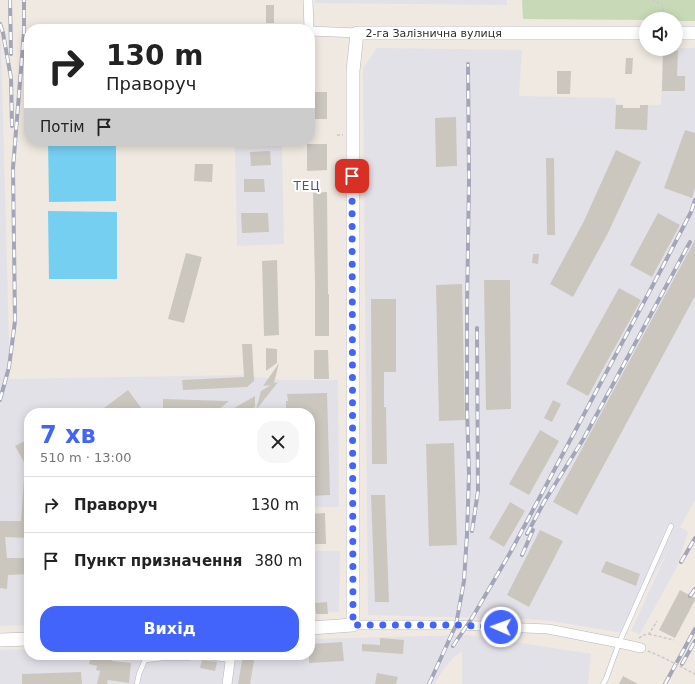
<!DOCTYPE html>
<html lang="uk">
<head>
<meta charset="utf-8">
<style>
	:root { --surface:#fff; --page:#f6f6f6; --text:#222; --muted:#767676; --line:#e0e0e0; --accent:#4264fb }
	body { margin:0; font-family:"DejaVu Sans",sans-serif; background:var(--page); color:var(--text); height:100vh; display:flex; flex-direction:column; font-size:15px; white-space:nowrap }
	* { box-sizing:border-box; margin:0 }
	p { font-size:13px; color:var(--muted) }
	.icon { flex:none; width:22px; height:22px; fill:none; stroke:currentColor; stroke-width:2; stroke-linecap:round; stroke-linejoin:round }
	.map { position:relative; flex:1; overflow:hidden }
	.details { position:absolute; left:24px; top:408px; width:291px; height:252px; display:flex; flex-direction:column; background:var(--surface); border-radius:16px; box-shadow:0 2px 10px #0003 }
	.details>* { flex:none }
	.banner { position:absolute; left:24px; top:24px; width:291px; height:122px; border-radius:16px; box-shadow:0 2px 10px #0003; background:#fff; color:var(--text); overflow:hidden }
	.buttons { position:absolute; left:639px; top:12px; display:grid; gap:8px }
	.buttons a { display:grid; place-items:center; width:44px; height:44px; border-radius:50%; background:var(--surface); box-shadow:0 2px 10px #0003; font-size:20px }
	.pin { position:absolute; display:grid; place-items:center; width:34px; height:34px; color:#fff; margin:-17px; border-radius:8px; box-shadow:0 2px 6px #0006 }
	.me { position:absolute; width:44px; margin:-22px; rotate:272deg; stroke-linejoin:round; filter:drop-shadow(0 0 3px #0008) }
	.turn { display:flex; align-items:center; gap:14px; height:84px; padding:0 16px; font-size:18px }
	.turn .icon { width:52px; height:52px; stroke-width:2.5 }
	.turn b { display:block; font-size:28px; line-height:34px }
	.then { display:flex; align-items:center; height:38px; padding:0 16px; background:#0003; gap:8px; font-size:15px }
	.round { display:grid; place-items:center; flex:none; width:42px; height:42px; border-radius:16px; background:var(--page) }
	.headline { display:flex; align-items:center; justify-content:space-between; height:68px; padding:0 16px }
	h1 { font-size:24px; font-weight:700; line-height:30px; color:var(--accent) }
	.action { display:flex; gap:8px; margin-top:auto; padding:8px 16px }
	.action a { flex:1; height:46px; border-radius:16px; background:var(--accent); color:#fff; font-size:16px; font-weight:700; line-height:46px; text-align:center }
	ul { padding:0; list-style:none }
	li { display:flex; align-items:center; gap:12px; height:56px; padding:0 16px; border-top:1px solid var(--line) }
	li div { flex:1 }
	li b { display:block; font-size:15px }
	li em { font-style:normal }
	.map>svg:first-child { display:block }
</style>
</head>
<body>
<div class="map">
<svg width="695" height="684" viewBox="0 0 695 684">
	<rect width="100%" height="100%" fill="#efe9e1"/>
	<path fill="#e3e1e8" d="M315,0H507V5L315,3Z
		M0,43L1,44L10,379L239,375L281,380H338L339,507H310V413H29V625L0,626Z
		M377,48L522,50L519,96L615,98L616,104L623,105V108H640V105H661L663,49L695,48V500L680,527L688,532L677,567L640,634L631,631L670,546L623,633L551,621L525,619L368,615L363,68Z
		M282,146L284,244L237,246L235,147Z
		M310,551H340L339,612L310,613Z
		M469,635L591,654L588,684H462V651L453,658L444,669L434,684H0V650L29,649V655H310V639Z"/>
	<path fill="#c8d9b8" d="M522,0H695V21H676V19H646V20L523,19Z"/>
	<path fill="#75cff0" d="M48,141H116V201L49,202Z
		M48,211L117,212V279H49Z"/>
	<path fill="#cbc7bf" d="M266,5H274V23H266Z
		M663,50L678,51L677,76H685V91H662Z
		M626,58H633L632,74H625Z
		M557,71H571L570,94H557Z
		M310,92H327V119H310Z
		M616,105H623V108H640V105H648L647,130L615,129Z
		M456,117L457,166L436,167L435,118Z
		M685,130L695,133V188L692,198L664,188Z
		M307,144H327V170L307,171Z
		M616,150L641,162L608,233L573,297L550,284L584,221Z
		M270,151L271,165L251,166L250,152Z
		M546,158H554L555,235H547Z
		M195,164H213L212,182L194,181Z
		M244,179H264L265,192H244Z
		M327,192L328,294H329V336H315V283L313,193Z
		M241,213H268L269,232L242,233Z
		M658,213L680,225L652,277L630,265Z
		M695,240V296L577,515L553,502Z
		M186,253L202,257L184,323L168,319Z
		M533,254H539L538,264L532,263Z
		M277,260L279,335L264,336L262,261Z
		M484,280H510L511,409L486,410Z
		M462,284L465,420L439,421L436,285Z
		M619,288L641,300L588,396L566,384Z
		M371,299H396V372H384V407H386L387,464H372Z
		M242,344H252L254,381L247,387L183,390L182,380L244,377Z
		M266,348L277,349V363L266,371Z
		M314,350H328L329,379H314Z
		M279,363L274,383L278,382L256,410L261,391L271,385L263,386Z
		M128,390L145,413H108L104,408Z
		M327,393L330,495L310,496V413H286V401H288L287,394Z
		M255,396V407L246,411H229Z
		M163,399L229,401L217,411H179V413H163Z
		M553,400L561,404L552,422L544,418Z
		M540,430L559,441L529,495L509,484Z
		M29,439V471L15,446Z
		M454,443L457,545L429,546L426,444Z
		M24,478H29V538L5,537L7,558H29V574L8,575L7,589L0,588V521H21Z
		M371,495H385L389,602H375Z
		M510,502L525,511L504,547L489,538Z
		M325,513L326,544H312L311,514Z
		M540,530L563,541L529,607L507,595Z
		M606,561L640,574L636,586L601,572Z
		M680,590L695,598V600L675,638L659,630Z
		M327,602L328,614H316L315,603Z
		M380,638L404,640L403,654L362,651V644L380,645Z
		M342,642L344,661L309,663V655H310V644Z
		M91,655H96L113,659L112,661L131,663L129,683L108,680L107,684H97L100,671L96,670L97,666L89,664Z
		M243,655H255L250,684H238Z
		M202,660L217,662L215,671L200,668Z
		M81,672L82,684H22V674Z
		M377,673L398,677L396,684H375Z
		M623,676L638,684H619Z"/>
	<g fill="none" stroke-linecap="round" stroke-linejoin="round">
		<g stroke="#b4b7c1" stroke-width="5.5">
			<path id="lane" d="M169,29H184
				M137,684L139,674L145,660L163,658H186L200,656L231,660
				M603,684L606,679L619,643L671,526"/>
		</g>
		<g stroke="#b4b7c1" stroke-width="10">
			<path id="street" d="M308,0L309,29
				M310,31L357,33
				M353,625H456L548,629L619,643L641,648
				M227,684L231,655"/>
		</g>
		<g stroke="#b4b7c1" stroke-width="14">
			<g id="secondary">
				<path d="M676,33H695"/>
				<path id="s1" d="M310,628L353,625V71L357,33H646"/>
				<path d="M0,640L29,639"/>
			</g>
		</g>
		<path stroke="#c9c9c9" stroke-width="1.5" stroke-dasharray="3 2" stroke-linecap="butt" d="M652,0L662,4L664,14V19
			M337,135H343
			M649,634L674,640
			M639,638L644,635L649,634L657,621
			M648,651L662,657"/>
		<use href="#lane" stroke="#fff" stroke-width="4.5"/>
		<use href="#street" stroke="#fff" stroke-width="9"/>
		<use href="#secondary" stroke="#fff" stroke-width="13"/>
		<g stroke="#a3a6b8" stroke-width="4">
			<path id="rail" d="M10,0L11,54
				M0,24L3,33L11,78L12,126
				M0,400L9,367L15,321L13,168L24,32V0
				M472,531L478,491L477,328
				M527,534L544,502L584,438L690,242
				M522,555L533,530
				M681,562L695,538
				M690,596L695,589
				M453,646L472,618L510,553L662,268L691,212L695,200
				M682,664L695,641
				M429,684L456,625L464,581L467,534L469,475L467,407V310L469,180L468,64
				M665,684L695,629"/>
		</g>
		<use href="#rail" stroke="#fff" stroke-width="2.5" stroke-dasharray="8" stroke-linecap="butt"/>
		<path stroke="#c9c9c9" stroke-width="1.5" stroke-dasharray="3 2" stroke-linecap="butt" d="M662,657L695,674"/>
	</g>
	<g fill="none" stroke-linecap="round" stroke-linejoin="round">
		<path stroke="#4264fb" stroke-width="7" stroke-dasharray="0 12.6" d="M352,176L353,625H456L501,627"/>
	</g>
	<g text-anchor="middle" stroke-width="4" stroke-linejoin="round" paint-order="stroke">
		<g font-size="11" fill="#2e2e2e" stroke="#fff">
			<text dy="4" stroke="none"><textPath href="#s1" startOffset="712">2-га Залізнична вулиця</textPath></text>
		</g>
		<g font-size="12" letter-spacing="1" fill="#4d5680" stroke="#fff">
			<text x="307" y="190">ТЕЦ</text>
		</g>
	</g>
</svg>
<div class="buttons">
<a><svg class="icon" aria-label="sound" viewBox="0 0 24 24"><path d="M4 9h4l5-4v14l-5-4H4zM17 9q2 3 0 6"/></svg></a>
</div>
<div class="pin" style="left:352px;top:176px;background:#d93025"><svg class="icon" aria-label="arrive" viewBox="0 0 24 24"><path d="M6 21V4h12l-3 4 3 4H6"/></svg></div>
<svg class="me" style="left:501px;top:627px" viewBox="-20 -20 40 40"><circle r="17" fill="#4264fb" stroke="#fff" stroke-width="3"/><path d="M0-11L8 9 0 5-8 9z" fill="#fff"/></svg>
<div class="banner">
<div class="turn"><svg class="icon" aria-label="right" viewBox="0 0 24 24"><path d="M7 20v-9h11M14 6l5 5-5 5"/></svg><div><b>130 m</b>Праворуч</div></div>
<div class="then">Потім<svg class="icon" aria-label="arrive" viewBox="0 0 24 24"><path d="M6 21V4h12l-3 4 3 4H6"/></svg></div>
</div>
<section class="details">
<div class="headline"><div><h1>7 хв</h1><p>510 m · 13:00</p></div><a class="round"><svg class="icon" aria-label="close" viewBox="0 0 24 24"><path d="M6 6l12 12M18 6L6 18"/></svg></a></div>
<ul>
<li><svg class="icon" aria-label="right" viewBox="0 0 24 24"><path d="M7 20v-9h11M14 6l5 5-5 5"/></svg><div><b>Праворуч</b></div><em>130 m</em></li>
<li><svg class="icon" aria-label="arrive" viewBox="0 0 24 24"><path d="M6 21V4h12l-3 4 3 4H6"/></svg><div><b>Пункт призначення</b></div><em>380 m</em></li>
</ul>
<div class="action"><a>Вихід</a></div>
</section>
</div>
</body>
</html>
